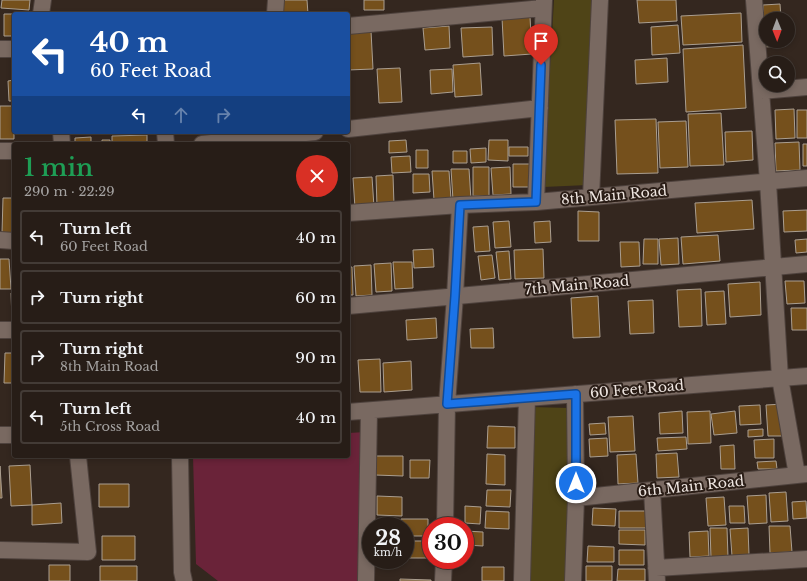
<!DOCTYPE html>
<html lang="en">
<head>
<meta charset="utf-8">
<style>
	:root { --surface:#271d17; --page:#332a24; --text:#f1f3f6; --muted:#a4a2a1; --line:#433b36 }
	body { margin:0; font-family:"Libre Baskerville",serif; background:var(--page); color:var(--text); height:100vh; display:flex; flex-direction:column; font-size:15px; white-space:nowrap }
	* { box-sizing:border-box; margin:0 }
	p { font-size:13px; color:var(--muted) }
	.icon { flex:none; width:22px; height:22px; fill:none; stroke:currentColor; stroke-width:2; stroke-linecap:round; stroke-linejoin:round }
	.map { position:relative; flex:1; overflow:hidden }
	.drawer { position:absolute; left:12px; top:142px; width:338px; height:316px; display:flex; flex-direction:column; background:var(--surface); border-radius:4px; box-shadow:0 2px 6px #0003,0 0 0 1px var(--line) }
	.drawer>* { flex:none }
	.top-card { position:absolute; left:12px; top:12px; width:338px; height:122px; border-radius:4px; box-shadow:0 2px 6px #0003,0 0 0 1px var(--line); background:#1a4fa0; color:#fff; overflow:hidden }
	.needle { width:26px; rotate:179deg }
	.buttons { position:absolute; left:759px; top:12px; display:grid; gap:8px }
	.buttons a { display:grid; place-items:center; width:36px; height:36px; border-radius:50%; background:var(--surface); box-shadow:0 2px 6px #0003,0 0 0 1px var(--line); font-size:20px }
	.speed { position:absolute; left:362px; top:517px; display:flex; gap:8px; font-size:20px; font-weight:700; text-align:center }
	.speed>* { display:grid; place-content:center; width:52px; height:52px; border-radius:50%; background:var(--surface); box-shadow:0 2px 6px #0003,0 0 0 1px var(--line); line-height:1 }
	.speed small { font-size:10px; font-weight:400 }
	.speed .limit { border:6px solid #d22; background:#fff; color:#111 }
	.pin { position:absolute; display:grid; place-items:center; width:34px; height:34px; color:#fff; margin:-41px -17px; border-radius:50% 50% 50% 0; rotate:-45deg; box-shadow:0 0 4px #0007 }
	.pin .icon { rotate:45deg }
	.me { position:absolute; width:44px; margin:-22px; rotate:0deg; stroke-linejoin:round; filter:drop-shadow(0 0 3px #0008) }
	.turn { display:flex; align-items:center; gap:14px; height:84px; padding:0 12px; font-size:18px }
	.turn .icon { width:52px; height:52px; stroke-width:2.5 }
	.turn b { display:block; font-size:28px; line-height:34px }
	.lanes { display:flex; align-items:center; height:38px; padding:0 12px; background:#0003; justify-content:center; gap:20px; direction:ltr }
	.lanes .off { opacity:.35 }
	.round { display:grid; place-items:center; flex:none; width:42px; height:42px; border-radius:21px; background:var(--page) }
	.headline { display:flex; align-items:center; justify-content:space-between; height:68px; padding:0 12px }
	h1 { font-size:24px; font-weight:600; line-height:30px; color:#1e9e55 }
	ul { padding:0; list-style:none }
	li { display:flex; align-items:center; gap:12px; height:54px; margin:0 8px 6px; padding:0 4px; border:2px solid var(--line); border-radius:4px }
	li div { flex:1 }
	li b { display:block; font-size:15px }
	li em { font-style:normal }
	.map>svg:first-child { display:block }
</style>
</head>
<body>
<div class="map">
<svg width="807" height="581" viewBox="0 0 807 581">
	<rect width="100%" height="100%" fill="#34271f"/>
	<path fill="#4f4417" d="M554,0H596L588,185L543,187Z
		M531,407L570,408L566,581H527Z"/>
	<path fill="#6a2339" d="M366,432L362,581H218L196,564L193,456H348V433Z"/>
	<path fill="#75501c" stroke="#aa9e90" d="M2,0H30L29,10L1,8Z
		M282,0H307L308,14H283Z
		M364,0H384V10H364Z
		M637,0H676L677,21L639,23Z
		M780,4L781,19H766V32L764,33L763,5Z
		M741,13L742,42L683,45L681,16Z
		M4,14H25H14V36H4Z
		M530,17L532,54L504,56L502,18Z
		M678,25L680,53L652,55L651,27Z
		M449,26L450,48L425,50L423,28Z
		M492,27L493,55L463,57L461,28Z
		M371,31L373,69L348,70V32Z
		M763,35H766V41H785L786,46L763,47Z
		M743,45L746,108L686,112L683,49Z
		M667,58L668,82L636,84L635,60Z
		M480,63L482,95L455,97L453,65Z
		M400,68L402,102L379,103L377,69Z
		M452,69L453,92L431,94L430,70Z
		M14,80V101H9L8,81Z
		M0,106H14V139H0Z
		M794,109L795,138L776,139L775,110Z
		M797,110H807V138H797Z
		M721,113L724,165L690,166L688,114Z
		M656,119L658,173L617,174L615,120Z
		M686,121L688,167L660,168L658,122Z
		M752,131L753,160L726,162L725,132Z
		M147,135V144H112V136Z
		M91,137V144H75V138Z
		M102,140H110V144H102Z
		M406,140L407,152L389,153V141Z
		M489,140H508V161L488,160Z
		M799,142L800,170L776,171L775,143Z
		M803,144H807V166H803Z
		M509,147H528V156H509Z
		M486,148V162L471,163L470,149Z
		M416,150H428V168H416Z
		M453,151H467V163H453Z
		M410,156L411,172L392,173L391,157Z
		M513,164H530V187H513Z
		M473,167H489V196H473Z
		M510,167L511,194L493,195L491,168Z
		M451,169H469L471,200H453Z
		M432,171H449L451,199L434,200Z
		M413,174H429L430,192L413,193Z
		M393,175L394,205L377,206L376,176Z
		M372,177L374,207L355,208L353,178Z
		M3,198H14V233H2Z
		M752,200L754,229L697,233L695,203Z
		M807,210V231L784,232L783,211Z
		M578,211L599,212V241H578Z
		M509,221L511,247L495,248L493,222Z
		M550,221L551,242L535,243L534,222Z
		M488,226L490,251L475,252L473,227Z
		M718,235L720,261L683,264L681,237Z
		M678,238L679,264L661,265L659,239Z
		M644,239H658V264H643Z
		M807,239V252L796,253L795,240Z
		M620,242H639L640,266L621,267Z
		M433,249L434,267L414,268L413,250Z
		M543,249L544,278L515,279L514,250Z
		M509,251L511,279L499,280L496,252Z
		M492,255L495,278L481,280L478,256Z
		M0,259H9L11,289H0Z
		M393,262H412L413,288L395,289Z
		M391,263L392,291L376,292L374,264Z
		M371,265L372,295L356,296L354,266Z
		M348,267H352L353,295H348Z
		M785,281H804L805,303L787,304Z
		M760,282L761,315L730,317L728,284Z
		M701,289L702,326L679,327L677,290Z
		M724,291L726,324L707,325L705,292Z
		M11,293H14V320H12Z
		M598,296L600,337L573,338L571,298Z
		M653,300L654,333L630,334L628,301Z
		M791,308H807V330H792Z
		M436,318L437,338L407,340L406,320Z
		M493,328L494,348H471L470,329Z
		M5,353H14V383H4Z
		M380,359L381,392H360L358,360Z
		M411,361L412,390L384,392L383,363Z
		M784,404L785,436H768L766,405Z
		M760,405L761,424L740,425L739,406Z
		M682,411L683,433L660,434L659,413Z
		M710,411L711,443L688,444L687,412Z
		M735,411L737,433L714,435L711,414Z
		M633,416L635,451L610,452L608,417Z
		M605,423L606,434L590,435L589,424Z
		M488,426L515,427V448H487Z
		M763,429V436L748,437V430Z
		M686,437L687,449L658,451L657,438Z
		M607,438L608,456L590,457L589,439Z
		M774,439V458H755L754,440Z
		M734,445L735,469H721L720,446Z
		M677,453L679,477L657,478L656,454Z
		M487,454L505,455V485L486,484Z
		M636,454L638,483L618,484L617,455Z
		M376,456H403V476L375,475Z
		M410,460H430L429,478H410Z
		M776,461L777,469H758L757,462Z
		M30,465L32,505L11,506L9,466Z
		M0,466L2,498H0Z
		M99,484H129V507H99Z
		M487,490H511L510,507L486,506Z
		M786,492L788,521L771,522L769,493Z
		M766,495L767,523L749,524L747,496Z
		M377,496L402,497V516L377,515Z
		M724,497L726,525L708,526L706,498Z
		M806,501L807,518L793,519L792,502Z
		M61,503L62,523L32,525V505Z
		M465,506L481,507L480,524L465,523Z
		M729,506H744L745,523H730Z
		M593,508L616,509L615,526L592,525Z
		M486,511L509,512V529L485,528Z
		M619,511H646V528H619Z
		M401,519H428V536H405V526H401Z
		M769,526H790L792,552L770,553Z
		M710,528H727L728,557L711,558Z
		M748,528L749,555L732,556L730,529Z
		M619,530H645V545L619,544Z
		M465,531L483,532V546L465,545Z
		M708,531L709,556L690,557L689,532Z
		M102,536H135V560H102Z
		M405,541H431L430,558H405Z
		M588,546L614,547V562H587Z
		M619,550H644V565H619Z
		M49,565H70V581H49Z
		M100,566H137V581H100Z
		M586,566H612V581H586Z
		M482,567H504V581H482Z
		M618,569H645V581H617Z
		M400,579L431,580V581H400Z"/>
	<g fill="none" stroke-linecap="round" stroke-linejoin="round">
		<g stroke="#4e423d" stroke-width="18">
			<path id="minor" d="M754,0L768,182L780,378L797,475
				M41,14L43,0
				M275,14L276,0
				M348,26L543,8
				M0,49H14
				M761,91L807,87
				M348,129L540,108
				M61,132L62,144
				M165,132L166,144
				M202,144L315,132
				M0,151H14
				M591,197L600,0
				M536,202L544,0
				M348,213L460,205L536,202L807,178
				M0,240L14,241
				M348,306L807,264
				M0,330H14
				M348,412L807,376
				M0,435H14
				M180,456L182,572L184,581
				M652,490L657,581
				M576,498L807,474
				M445,526L447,404L455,296L460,205
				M0,550L88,552L78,456
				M656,568L807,559
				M366,581L369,411
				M443,581L444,560
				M522,581L527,398
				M573,581L576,498L575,394"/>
		</g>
		<use href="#minor" stroke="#796961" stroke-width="16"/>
	</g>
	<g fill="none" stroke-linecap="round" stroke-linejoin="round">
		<g stroke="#114b97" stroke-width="10">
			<path id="route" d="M541,65L536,202L460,205L455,296L447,404L576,394V483"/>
		</g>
		<use href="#route" stroke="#1a73e8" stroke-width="7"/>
	</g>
	<g text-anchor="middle" stroke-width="4" stroke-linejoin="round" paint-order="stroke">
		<g font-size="14" fill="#eee5e0" stroke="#2a1d16">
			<text transform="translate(614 195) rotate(-5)" y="5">8th Main Road</text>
			<text transform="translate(577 285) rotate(-5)" y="5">7th Main Road</text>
			<text transform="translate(637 389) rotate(-5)" y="5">60 Feet Road</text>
			<text transform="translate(691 486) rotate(-6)" y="5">6th Main Road</text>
		</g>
	</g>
</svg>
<div class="buttons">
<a><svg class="needle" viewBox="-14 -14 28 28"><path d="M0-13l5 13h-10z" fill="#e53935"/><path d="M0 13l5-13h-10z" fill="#a4a2a1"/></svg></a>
<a><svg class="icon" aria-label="search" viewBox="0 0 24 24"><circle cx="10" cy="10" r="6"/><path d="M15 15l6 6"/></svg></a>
</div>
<div class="speed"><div>28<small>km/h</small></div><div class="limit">30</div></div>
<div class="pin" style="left:541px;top:65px;background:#d93025"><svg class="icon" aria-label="arrive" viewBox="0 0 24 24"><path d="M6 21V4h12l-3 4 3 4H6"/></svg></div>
<svg class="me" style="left:576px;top:483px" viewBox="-20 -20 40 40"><circle r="17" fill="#1a73e8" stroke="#fff" stroke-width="3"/><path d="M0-11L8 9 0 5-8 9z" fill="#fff"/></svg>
<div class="top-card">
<div class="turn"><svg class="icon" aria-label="left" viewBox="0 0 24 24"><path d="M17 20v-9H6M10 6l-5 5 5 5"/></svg><div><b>40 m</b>60 Feet Road</div></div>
<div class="lanes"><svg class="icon" aria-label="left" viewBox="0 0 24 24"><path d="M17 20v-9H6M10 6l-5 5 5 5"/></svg><svg class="icon off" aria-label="ahead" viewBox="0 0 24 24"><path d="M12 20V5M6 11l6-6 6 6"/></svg><svg class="icon off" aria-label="right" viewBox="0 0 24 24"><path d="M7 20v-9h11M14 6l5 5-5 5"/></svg></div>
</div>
<section class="drawer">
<div class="headline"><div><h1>1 min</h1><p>290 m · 22:29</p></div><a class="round" style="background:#d93025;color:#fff"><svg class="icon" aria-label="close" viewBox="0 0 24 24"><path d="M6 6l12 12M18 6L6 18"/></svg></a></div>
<ul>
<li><svg class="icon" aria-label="left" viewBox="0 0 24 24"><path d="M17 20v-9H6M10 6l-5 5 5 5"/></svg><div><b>Turn left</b><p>60 Feet Road</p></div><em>40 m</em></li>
<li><svg class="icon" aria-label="right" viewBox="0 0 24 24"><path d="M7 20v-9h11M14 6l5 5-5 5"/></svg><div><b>Turn right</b></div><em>60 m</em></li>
<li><svg class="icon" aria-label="right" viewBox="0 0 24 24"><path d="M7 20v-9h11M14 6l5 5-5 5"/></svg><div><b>Turn right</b><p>8th Main Road</p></div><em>90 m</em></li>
<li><svg class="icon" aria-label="left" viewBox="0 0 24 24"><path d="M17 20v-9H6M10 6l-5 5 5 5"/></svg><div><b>Turn left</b><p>5th Cross Road</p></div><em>40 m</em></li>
</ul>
</section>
</div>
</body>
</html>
